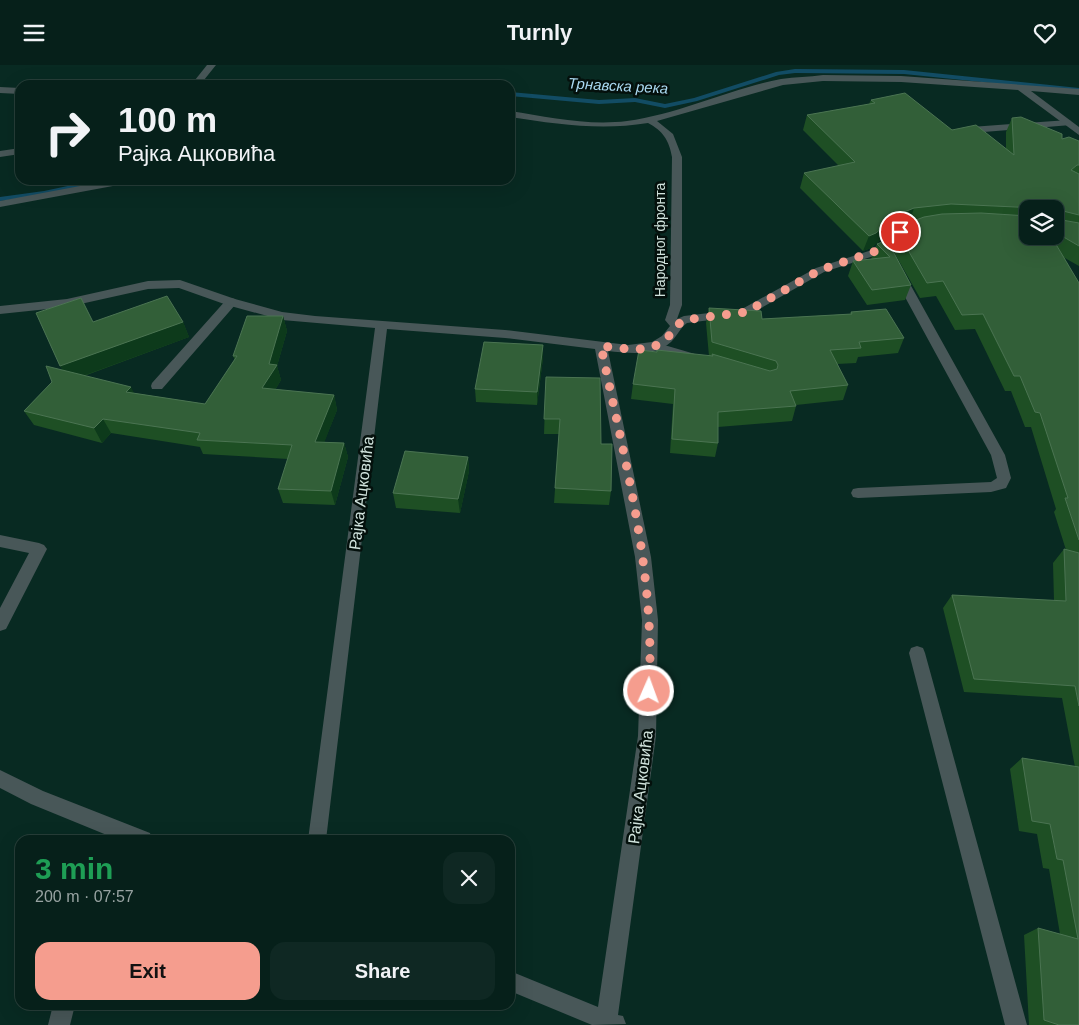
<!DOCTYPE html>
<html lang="en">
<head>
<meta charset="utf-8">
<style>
	:root { --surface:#06201a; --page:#0f2823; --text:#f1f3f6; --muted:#98a3a2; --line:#273e39; --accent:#f59d8e }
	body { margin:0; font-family:Arial,sans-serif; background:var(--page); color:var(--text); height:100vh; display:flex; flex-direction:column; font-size:19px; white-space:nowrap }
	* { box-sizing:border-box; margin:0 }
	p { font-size:16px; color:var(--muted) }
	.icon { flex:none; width:28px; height:28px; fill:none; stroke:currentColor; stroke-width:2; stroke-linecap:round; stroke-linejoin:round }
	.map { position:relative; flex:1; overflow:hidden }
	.sheet { position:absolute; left:15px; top:770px; width:500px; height:175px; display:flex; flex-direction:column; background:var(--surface); border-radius:15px; box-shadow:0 5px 20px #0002,0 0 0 1px var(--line) }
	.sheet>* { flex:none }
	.hud { position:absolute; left:15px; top:15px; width:500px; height:105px; border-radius:15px; box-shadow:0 5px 20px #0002,0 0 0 1px var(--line); background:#06201a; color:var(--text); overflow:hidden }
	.buttons { position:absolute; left:1019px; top:135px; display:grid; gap:10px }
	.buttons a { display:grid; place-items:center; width:45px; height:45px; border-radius:10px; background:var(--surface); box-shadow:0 5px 20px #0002,0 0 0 1px var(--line); font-size:25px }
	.pin { position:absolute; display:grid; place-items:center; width:42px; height:42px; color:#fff; margin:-21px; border:2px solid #fff; border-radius:50%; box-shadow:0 1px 5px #0007 }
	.me { position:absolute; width:55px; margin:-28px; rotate:2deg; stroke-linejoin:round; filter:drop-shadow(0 0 4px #0008) }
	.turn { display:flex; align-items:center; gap:18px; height:105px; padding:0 20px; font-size:22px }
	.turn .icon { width:65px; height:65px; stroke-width:2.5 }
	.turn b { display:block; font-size:35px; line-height:42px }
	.round { display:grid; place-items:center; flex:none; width:52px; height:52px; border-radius:15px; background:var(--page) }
	.summary { display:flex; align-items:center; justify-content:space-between; height:85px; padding:0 20px }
	h1 { font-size:30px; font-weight:600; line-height:38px; color:#1e9e55 }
	.primary-button { display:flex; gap:10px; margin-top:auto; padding:10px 20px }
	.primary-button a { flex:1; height:58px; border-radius:15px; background:var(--accent); color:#111; font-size:20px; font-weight:600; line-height:58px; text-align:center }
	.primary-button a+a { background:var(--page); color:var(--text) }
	header { display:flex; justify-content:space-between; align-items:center; height:65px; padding:0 20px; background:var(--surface); font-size:22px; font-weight:600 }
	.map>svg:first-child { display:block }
</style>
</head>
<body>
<header><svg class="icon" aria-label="menu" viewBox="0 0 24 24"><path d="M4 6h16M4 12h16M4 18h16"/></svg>Turnly<svg class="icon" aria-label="heart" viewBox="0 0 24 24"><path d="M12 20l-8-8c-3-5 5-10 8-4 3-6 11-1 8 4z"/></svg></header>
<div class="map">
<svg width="1079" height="960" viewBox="0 0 1079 960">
	<rect width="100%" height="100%" fill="#082a22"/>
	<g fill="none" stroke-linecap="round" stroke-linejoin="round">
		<path fill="#124c64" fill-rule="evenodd" d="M795,4L904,5L1079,23V27L904,9L795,8L779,10L697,36L665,43L635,37L599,39L510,31V27L599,35L635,33L665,39L694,33L776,7Z
			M407,18L410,20H401L402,19Z
			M96,115H109L44,130L0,136V132L44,126Z"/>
		<path fill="#485758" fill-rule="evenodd" d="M207,0H216L200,20H191Z
			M1068,55L1071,56V60L971,68L966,65L971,62Z
			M316,115H326L327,118L326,120H318Z
			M231,233L235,234L237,237L235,240L162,324H152L151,321L152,318L227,234Z
			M654,277L695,289L697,292L691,296L650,284L648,281L650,278Z
			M0,470L39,478L44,480L47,484L6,564L0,566V543L29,488L0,482Z
			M917,581L923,583L925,588L1027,960H1005L909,588L911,583Z"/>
		<path fill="#485758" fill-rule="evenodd" d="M823,10L901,11L1079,24V30L1031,26L1079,62V70L1018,25L901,17L823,16L783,20L657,56L673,69L682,92V240L677,254L684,251L742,244L816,203L872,185L894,166L916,160L921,163L920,165L899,172L880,189L824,207L749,250L687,258C680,263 677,271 671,277C654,292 628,288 608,286L651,492L658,555L656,671L618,950L623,951L626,959L592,960L510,926V906L598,942L638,671L642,555L635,492L595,284L505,273L387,264L326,775H308L375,263L282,255L227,240L179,223L148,224L67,242L0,249V241L67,234L148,216L180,215L235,234L282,247L315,251L505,265L628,280L652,277L662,271L670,261L665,255L670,240L672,92C669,75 663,66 648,58C600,66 557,59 510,52V46C548,52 588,61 627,56C680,49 729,24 781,14C795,12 809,12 823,10Z
			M0,22L20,23V29L0,28Z
			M20,83V89L0,92V86Z
			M112,115H134L129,118L0,142V136Z
			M899,206L905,210L1005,390L1011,413L1006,423L991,427L858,433L853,432L851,428L853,424L858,423L991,417L997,413L991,390L893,210Z
			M0,705L43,726L150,768L152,775H119L31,739L0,723Z
			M53,940H75L70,960H48Z"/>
	</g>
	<path fill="#1e4f24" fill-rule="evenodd" d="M871,35L1006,84V67L1012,53L1062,74L1079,76V201L1063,192L1079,218V960H1029L1024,870L1038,863L1060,869L1049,804L1043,803L1037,769L1019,766L1010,704L1022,693L1075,702L1062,633L964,627L943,543L952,530L1054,536L1053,498L1064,484L1066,485L1054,447L1056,444L1031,362H1025L1011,326H1005L975,264L955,265L936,231L920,233L891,182L897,166L907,159L892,165L871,183L863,186L800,123L804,108L839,101L803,65L807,50L869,39ZM1028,144H1055V171H1028Z
		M887,175L911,220L905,235L867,240L848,211L853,196L871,194L877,179Z
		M709,243L762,254L850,249L851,247L904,273L898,288L858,292L856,298L837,299L848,320L843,335L796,340V341L792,356L718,362V378L715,392L670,388L673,339L631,334L633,319L657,287L709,291L706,258Z
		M283,251L287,266L277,301L281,315L275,325L334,330L337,345L324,377L344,378L348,392L335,440L283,438L278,424L288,394L203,389L200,382L111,368L102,378L34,360L24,346L63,306L93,257H183L189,272L84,311L134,328L205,339L235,295L233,291Z
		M543,280V293L537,340L476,337L475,324Z
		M546,312L601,379L611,426L609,440L554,438L559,369H544Z
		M468,392L469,406L460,448L396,443L393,428Z"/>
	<path fill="#0d3a1b" d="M914,143L909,158L892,165L871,183L863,186L869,171L897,150Z
		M283,251L287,266L277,301L281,315L267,338L262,323Z
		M183,257L189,272L69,316L60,301Z
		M543,280V293L537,340V327Z
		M131,322L138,336L126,327Z
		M334,330L337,345L319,391L315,377Z
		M103,354L111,368L102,378L94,363Z
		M344,378L348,392L335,440L331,426Z
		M468,392L469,406L460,448L458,434Z"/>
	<path fill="#325f38" stroke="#4b7452" d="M905,28L952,65L976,60L1014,90L1012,53L1021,52L1062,69V74L1069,72L1079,76V100H1077L1071,105L1079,109V150L1063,146L1061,148L1062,155L1079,158V181L1055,167V144H1037V143L951,139L914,143L897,150L876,168L869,171L804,108L855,97L807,50L875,38L871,35Z
		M981,148L1028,151V171H1051L1079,218V475L1065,433H1068L1040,348L1035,347L1020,311H1014L983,249L962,250L943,216L927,218L897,166L908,158L924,152L942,149Z
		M887,175L911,220L872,225L853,196L890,192L877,179Z
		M167,231L183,257L60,301L36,248L81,233L93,257Z
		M709,243L761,246L762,254L852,249L851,247L886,244L904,273L859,277L861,283L830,285L848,320L790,326L796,341L718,347V378L672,374L675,324L633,319L639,285L657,287V285L713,291L712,289L770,306L777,304L778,300L776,296L712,277Z
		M247,251H283L269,299L277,300L262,323L334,330L315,377L344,378L331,426L278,424L292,380L197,375L200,368L103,354L94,363L24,346L52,317L46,301L131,322L126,327L205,339L237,291H233Z
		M484,277L543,280L537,327L475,324Z
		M546,312L600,313L601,379H612L611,426L555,423L560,354H544Z
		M405,386L468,392L458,434L393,428Z
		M1064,484L1079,488V641L1075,621L974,614L952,530L1066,536Z
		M1022,693L1079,702V960H1059L1044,955L1038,863L1078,874L1063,795L1057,794L1050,759L1032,756Z"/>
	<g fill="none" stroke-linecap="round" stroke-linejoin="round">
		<path stroke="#f59d8e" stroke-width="9" stroke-dasharray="0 16.2" d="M649,626C656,509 624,394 601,281C623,283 650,290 667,273C673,267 676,260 684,255L746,247L820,205L876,186C886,181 891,173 900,167"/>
	</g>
	<g text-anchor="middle" stroke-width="5" stroke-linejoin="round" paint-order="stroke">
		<g font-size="14" fill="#d1e3dd" stroke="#04100c">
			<text transform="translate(660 175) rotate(-90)" y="5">Народног фронта</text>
		</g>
		<g font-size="15" font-style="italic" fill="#aad9f1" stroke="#04100c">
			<text transform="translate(618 21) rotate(3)" y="5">Трнавска река</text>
		</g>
		<g font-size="16" fill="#d1e3dd" stroke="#04100c">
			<text transform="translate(361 428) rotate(-83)" y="6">Рајка Ацковића</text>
			<text transform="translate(640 722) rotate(-83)" y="6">Рајка Ацковића</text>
		</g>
	</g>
</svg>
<div class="buttons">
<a><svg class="icon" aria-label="layers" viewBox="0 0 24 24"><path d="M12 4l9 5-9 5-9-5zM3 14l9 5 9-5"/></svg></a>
</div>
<div class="pin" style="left:900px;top:167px;background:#d93025"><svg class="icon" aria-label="arrive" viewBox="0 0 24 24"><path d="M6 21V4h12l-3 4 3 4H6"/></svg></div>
<svg class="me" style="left:649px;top:626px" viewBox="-20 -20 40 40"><circle r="17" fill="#f59d8e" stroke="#fff" stroke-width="3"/><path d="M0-11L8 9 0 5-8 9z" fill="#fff"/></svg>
<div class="hud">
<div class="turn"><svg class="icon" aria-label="right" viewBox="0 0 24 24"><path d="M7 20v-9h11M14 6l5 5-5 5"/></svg><div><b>100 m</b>Рајка Ацковића</div></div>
</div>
<section class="sheet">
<div class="summary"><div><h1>3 min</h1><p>200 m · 07:57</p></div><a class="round"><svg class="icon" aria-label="close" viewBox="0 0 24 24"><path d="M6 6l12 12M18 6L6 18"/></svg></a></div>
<div class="primary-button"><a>Exit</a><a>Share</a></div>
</section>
</div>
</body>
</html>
